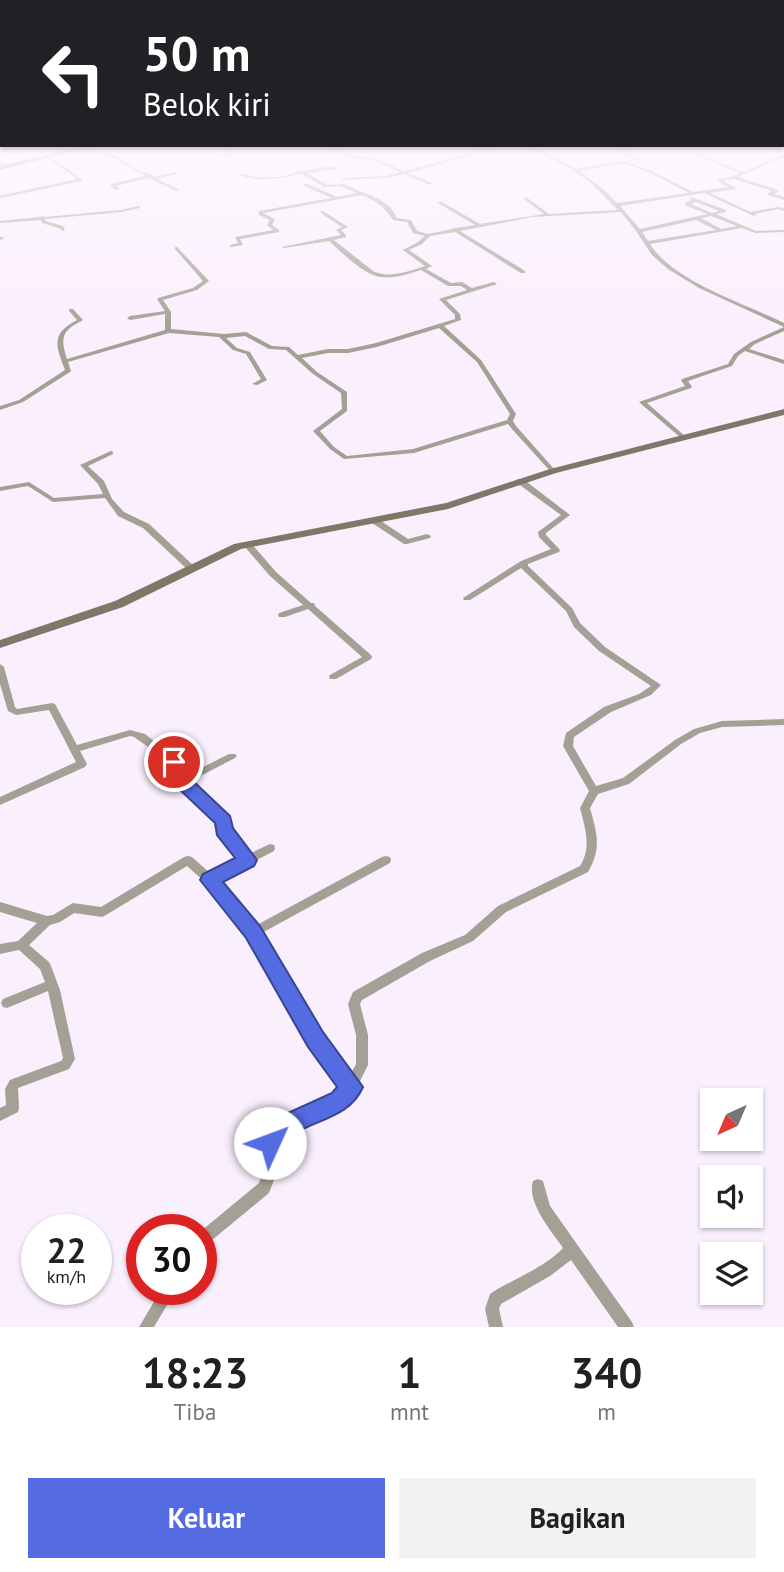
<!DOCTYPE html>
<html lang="id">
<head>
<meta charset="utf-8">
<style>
	:root { --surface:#fff; --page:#f2f2f2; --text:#202124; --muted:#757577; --accent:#556be1 }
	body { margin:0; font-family:"PT Sans",sans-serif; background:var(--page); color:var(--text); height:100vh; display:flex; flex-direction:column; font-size:26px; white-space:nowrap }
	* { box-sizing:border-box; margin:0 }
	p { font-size:23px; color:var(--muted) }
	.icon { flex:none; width:38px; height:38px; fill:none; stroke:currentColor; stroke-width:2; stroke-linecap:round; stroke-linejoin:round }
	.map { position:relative; height:1327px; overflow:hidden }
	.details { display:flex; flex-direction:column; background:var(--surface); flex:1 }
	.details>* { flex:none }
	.banner { position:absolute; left:0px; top:0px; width:784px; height:147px; box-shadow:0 2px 5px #0004; background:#202124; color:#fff; overflow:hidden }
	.needle { width:46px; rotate:224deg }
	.controls { position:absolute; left:700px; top:1088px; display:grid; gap:14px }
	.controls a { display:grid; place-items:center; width:63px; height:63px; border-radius:0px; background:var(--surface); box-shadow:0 2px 5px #0004; font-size:35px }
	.speed { position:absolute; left:21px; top:1214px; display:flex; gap:14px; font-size:35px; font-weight:700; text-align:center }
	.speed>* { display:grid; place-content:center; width:91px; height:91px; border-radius:50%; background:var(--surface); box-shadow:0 2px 5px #0004; line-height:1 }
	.speed small { font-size:18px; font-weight:400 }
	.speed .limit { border:10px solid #d22; background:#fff; color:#111 }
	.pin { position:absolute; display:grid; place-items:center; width:60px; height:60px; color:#fff; margin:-30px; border:4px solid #fff; border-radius:50%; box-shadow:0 2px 7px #0007 }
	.me { position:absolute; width:77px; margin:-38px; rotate:47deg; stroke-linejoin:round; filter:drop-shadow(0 0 5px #0008) }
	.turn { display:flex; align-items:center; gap:24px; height:147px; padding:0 28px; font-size:32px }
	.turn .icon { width:91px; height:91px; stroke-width:2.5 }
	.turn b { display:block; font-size:49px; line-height:60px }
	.eta { display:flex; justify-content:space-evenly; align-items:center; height:119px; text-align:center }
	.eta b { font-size:42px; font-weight:800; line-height:49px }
	.primary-button { display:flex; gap:14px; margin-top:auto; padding:14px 28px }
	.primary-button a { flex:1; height:80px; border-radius:0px; background:var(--accent); color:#fff; font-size:28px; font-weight:800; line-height:80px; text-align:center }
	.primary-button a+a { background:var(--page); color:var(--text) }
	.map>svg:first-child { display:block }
</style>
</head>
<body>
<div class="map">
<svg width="784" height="1327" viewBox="0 0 784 1327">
	<rect width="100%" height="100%" fill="#faeffd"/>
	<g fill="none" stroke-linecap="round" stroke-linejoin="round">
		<path fill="#a4a095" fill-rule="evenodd" d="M224,147H230L227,149L235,154L223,158V156L230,154L223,150Z
			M324,147H330L347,155L375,158L404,171L493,147H501L408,173L432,183L430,185L404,174L387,178L341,180L343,178L387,176L400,172L373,160L345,157Z
			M522,147H529L544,152L576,169L634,159L611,147H617L640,159L628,162L652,171L693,192L728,187L716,180L731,177L740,173L692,154V152L743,172L784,154V157L738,177L778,190V192L774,194L784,197V200L768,195V193L772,191L734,179L722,181L735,187V189L710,193L750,212L778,207L784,208V211L778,209L755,214L756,215L754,216L704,193L620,206L640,229L707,214L685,205V203L692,200L689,198L691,197L726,210V212L716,214L756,231L784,230V232L755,233L742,228L650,244C674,282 744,303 784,323V327L699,288L668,269L652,255L636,231L621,212L533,217L460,231L525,271V273H521L455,232L430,236L422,244L409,250L432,266L426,269L451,283L462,282L472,288L494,282L497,284L446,300L460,314L461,320L444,326L481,360L516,414L513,421L516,426L555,470V472H551L511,428L508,424L414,453L344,459L330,449L313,431L342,409L341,393L313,374L286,350L269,349L245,336L226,338L237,348L250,352L267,380L257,385L252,384L261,379L246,354L233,350L219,337L169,333L68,362L71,371L70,372L23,402L0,410V406L19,400L65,370C56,346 50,334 77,320L69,311V309H73L83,320C78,323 71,326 68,330C60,337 64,350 67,359L165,330V314L130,320L127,318L130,316L165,311L157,299L158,298L193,288L203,281L175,249V247H177L209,281L197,290L163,300L171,312V329L224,334L246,332L272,346L289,347L298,355L328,349H348L376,343L455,319V315L439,299L467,290L461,286H448L421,270C408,274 394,279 381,277C365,276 341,252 329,241L284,248L282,247L341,235L336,230L342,227L321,213V211H323L348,227L341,230L346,235V237L334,240L373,271C388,279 410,271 425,266L403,250L418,242L425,236L413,233L407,222L393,220C384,206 377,202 362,195L263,213L275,219L272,225L279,230V232L240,239L243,245L230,247V245L238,243L235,237L273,230L267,225L270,220L259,215V211L332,198L304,186V184H308L337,197L357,193L340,186L324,187L302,174C281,178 260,183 240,175L242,174C261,179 285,179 301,170L304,171L325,167H338L337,169L307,173L327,185L343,184L379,199L390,207L397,218L411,220L417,231L428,234L452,229L454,228H456L475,225L438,203L440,201L480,224L544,214L524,199L526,197L549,214L618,210C608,201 599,189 587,180C567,164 545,157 522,147ZM623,163L650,173L689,193L617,203L603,189L579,171ZM696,202L719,211L712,213L691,204ZM711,216L737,226L721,229L701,218ZM696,220L716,230L648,241L642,232ZM439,328L477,362L510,414L507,420L413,449L347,456L334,447L320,431L347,411V392L317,372L302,358L328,353H348L377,347Z
			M75,149L114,155L138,170L153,175L154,177L176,172V174L157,179L180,190L176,191L148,178L116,186L120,189L116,190L111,186V184L145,176L112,157L76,151Z
			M49,156L82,179V181L0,198V196L77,179L48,158Z
			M0,160L6,166V168H4L0,164Z
			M138,206H140V208L121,212L45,219L46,221L63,226L65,230L63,231L59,228L42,223L41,220L0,223V221L40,217L42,216L44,217L121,210Z
			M0,237H2L4,238L0,240Z
			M784,327V331L755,344L749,349L784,360V364L745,351L738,356L732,366L688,381L692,387L691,388L647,403L685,436V438H681L639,402L685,386L681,380L682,379L728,364L734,354L751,342Z
			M111,451L113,452V454L88,466L104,481L112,499L124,512L149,524L194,566L195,568L194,570H188L143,528L118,516L105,498L53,502L28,486L0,491V487L29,482L54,498L103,494L98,484L80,465Z
			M517,479H523L570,515L546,533V535L560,550L559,552L528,564V566L572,608L580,623L605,647L661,685L651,695L611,712L574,737L573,746L596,786L623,778L675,740L694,729L722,721L784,719V725L722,727L700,733L681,744L629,784L598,794L590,808C597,834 602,848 588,872L506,912L473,941L430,961L362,1000L360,1004L368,1035V1065L355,1091L351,1097L339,1108L309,1120L282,1135L277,1144L279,1167L269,1193L206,1245L201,1247V1231L259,1183L265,1167L263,1143L272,1125L300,1111L330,1099L343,1087L311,1043L249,935L206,883L187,866L106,915L102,917L74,913L60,922L50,925L29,945L49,962L51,966L60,990L75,1059L69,1069L18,1088L19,1108L18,1112L0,1121V1108L6,1105L5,1089L10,1080L61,1061L63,1058L48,991L7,1008L3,1007L1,1003L3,999L45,982L40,969L19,950L0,954V944L18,941L37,923L0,912V902L47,916L53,915L73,903L101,907L184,857L188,856L192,857L211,874L240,859L220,833L219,822L182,788L168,761L134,737L130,736L80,751L87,764L85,767L0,805V797L76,762L49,710L16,715L8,711L0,684V664L4,667L15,707L17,709L52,703L55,704L77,745L130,730L145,734L165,750L175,756L185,776L229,754H235L237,756L235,758L189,782L228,818L229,829L249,854L270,844L274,845L275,848L274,851L217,881L255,926L382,857L386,856L390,857L391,860L390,863L260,934L319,1035L350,1075L356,1064V1035L348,1004L353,992L422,953L465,935L498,906L580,866C592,847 585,828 580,808L589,791L563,746L566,733L604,707L639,694L651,686L599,651L574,627L566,611L521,568L470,600H464L463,598L521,561L551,549L539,537L538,532L561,515L517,483Z
			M372,519H378L408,539L427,534L431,536L430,538L407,544H404L372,523Z
			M244,542H250L276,572L311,603H314L315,606L371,655L372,657L371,659L336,679H330L329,677L330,675L362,657L308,609L285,617H279L278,615L279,613L303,605L270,576L244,546L243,544Z
			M538,1179L543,1181L550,1206L632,1322L634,1327H618L571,1260L550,1276L501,1304L499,1309L503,1327H489L485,1309L490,1294C514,1278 543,1269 563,1248C552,1232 526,1202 533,1181Z
			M161,1290H176L154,1327H139Z"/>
		<path fill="#7e7868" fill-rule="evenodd" d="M79,147H90L0,170V166Z
			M784,409V415L556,473L448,509L241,549L123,607L0,648V640L115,601L234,544L446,503L550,469Z"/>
	</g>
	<linearGradient id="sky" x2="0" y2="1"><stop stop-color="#97c0ea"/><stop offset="0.44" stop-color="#fdf8fe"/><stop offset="1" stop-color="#fdf8fe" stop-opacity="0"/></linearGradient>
	<rect width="784" height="333" fill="url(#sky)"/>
	<path fill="#556be1" stroke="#374692" stroke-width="2" d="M174,755L180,757L192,780L230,816L233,828L257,860L254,866L223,882L260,926L323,1032L363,1087C346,1126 296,1118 278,1151L270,1155L262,1151L258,1143L268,1122L332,1093L337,1087L308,1047L246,938L200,880L203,874L235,858L217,835L215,823L179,789L165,762L168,757Z"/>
</svg>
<div class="controls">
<a><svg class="needle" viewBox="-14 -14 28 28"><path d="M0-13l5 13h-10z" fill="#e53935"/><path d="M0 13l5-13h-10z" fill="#757577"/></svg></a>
<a><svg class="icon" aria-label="sound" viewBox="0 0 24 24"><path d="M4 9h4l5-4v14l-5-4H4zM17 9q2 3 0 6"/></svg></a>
<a><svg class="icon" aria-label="layers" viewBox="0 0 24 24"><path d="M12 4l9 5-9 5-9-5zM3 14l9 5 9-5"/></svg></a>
</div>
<div class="speed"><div>22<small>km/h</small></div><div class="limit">30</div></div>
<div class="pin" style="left:174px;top:762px;background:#d93025"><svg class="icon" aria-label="arrive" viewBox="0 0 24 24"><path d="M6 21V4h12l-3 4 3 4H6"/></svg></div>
<svg class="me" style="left:270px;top:1143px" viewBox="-20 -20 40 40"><circle r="19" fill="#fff"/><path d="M0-13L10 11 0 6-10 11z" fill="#556be1"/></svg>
<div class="banner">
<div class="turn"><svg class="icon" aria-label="left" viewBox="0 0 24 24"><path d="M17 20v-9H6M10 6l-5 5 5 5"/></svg><div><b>50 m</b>Belok kiri</div></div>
</div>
</div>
<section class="details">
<div class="eta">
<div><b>18:23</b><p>Tiba</p></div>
<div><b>1</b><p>mnt</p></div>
<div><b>340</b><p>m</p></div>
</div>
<div class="primary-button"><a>Keluar</a><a>Bagikan</a></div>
</section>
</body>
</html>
